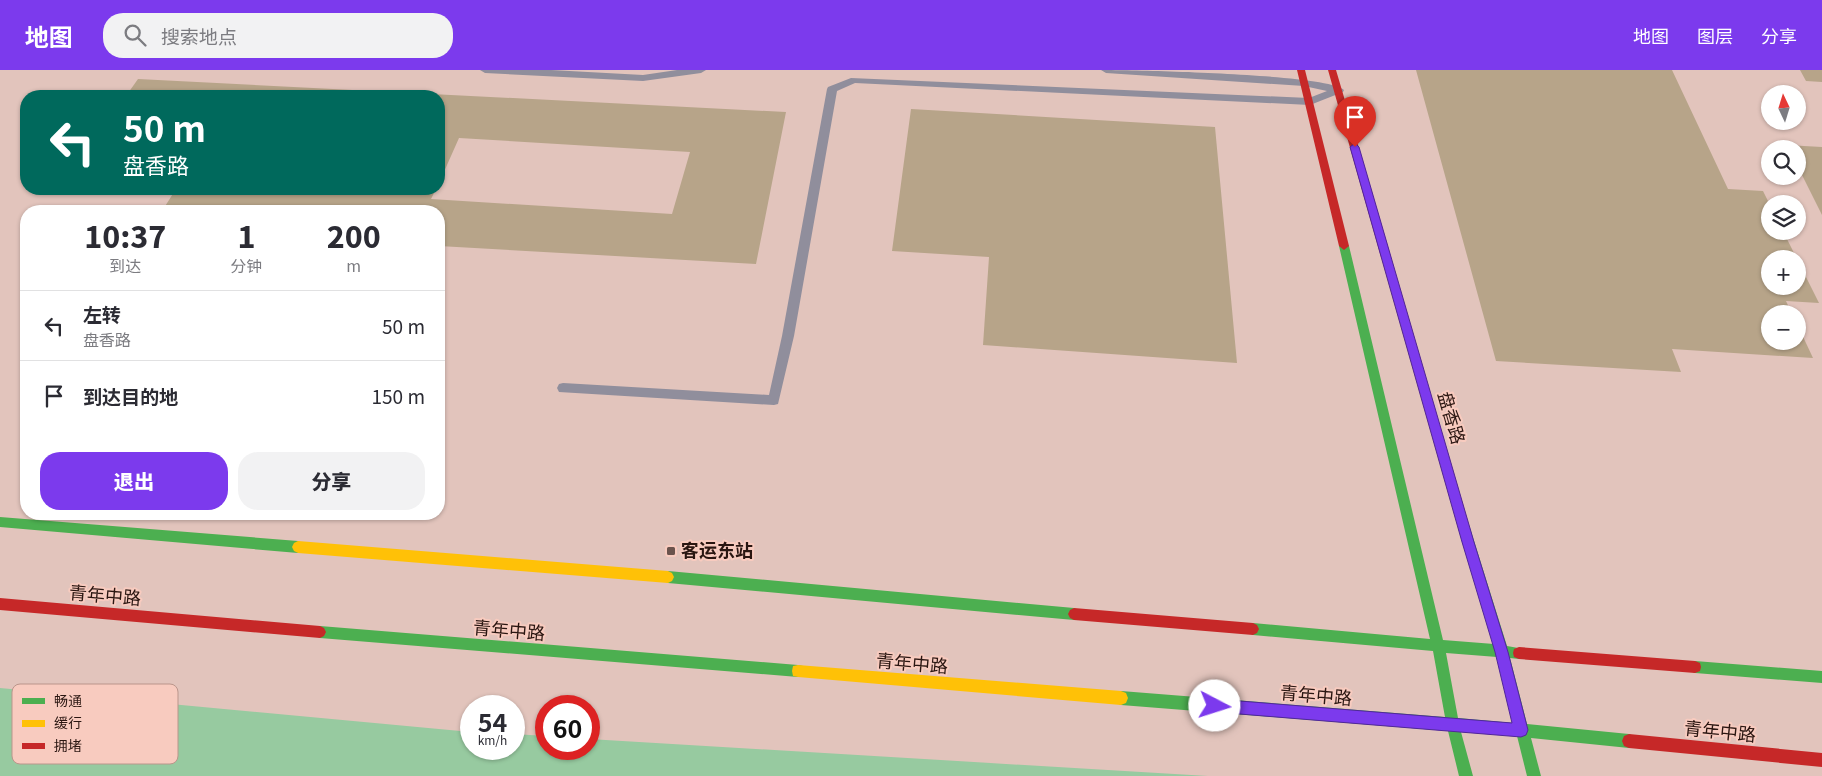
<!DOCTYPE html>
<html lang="zh">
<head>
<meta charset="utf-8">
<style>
	:root { --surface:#fff; --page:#f2f2f3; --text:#2b2b33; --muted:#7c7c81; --line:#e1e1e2; --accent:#7c3aed }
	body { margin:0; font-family:Georgia,"Noto Sans SC",serif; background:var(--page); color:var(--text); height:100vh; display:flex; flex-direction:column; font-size:19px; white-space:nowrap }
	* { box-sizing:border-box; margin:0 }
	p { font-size:16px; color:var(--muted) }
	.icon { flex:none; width:28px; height:28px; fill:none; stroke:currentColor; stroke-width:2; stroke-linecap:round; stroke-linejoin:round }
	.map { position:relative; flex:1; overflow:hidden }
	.panel { position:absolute; left:20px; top:135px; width:425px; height:315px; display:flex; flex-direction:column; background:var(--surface); border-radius:20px; box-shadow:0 1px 4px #0004 }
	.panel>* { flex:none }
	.top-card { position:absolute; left:20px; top:20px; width:425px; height:105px; border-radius:20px; box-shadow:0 1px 4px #0004; background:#00695c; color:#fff; overflow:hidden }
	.needle { width:32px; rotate:356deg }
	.buttons { position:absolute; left:1761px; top:15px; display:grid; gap:10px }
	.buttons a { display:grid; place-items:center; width:45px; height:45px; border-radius:50%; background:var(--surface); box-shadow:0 1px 4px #0004; font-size:25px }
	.speed { position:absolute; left:460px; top:625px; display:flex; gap:10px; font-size:25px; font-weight:700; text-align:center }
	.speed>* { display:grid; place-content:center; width:65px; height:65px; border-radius:50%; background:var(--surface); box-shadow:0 1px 4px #0004; line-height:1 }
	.speed small { font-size:12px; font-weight:400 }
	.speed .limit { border:8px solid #d22; background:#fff; color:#111 }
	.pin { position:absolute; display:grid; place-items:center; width:42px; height:42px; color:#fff; margin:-51px -21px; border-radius:50% 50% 50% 0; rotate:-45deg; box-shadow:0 0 5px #0007 }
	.pin .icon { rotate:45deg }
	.me { position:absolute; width:55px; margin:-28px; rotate:95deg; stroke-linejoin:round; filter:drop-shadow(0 0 4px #0008) }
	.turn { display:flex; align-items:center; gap:18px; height:105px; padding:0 20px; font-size:22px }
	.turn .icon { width:65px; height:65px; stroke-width:2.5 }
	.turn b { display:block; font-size:35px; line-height:42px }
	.eta { display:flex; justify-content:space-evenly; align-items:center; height:85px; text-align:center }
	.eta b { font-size:30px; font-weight:800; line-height:35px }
	.cta { display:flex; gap:10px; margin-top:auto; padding:10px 20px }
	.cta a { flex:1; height:58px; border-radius:20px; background:var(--accent); color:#fff; font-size:20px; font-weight:800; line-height:58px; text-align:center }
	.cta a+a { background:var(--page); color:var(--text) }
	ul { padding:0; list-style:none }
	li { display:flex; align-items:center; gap:15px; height:70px; padding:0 20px; border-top:1px solid var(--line) }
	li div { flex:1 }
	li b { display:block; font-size:19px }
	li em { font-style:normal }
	header { display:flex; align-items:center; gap:30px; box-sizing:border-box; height:70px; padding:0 25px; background:var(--accent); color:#fff }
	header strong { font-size:24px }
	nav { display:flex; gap:28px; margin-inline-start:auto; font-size:18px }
	.search { width:350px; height:45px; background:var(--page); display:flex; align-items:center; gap:12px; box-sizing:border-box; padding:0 18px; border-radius:20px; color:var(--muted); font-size:19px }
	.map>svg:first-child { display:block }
</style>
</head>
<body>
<header>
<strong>地图</strong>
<div class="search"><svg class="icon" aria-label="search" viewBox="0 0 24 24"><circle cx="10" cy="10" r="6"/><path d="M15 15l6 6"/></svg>搜索地点</div>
<nav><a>地图</a><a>图层</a><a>分享</a></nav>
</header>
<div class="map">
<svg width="1822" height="706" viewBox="0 0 1822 706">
	<rect width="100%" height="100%" fill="#e2c4bc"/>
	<path fill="#97caa0" d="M0,618L471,662V679H514V664L546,666V679H589V669L1208,706H0Z"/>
	<path fill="#b7a489" d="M1416,0H1672L1728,119L1763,121L1770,135V161H1783L1797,189H1770V216H1798V191L1819,233L1786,231L1792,244H1770V271H1798V256L1813,288L1672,279L1681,302L1496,291Z
		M1800,0H1822V12L1806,11Z
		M138,9L786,42L756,194L439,176V141H162L176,119H436L431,129L672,144L690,82L459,68L439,113V26H126Z
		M911,39L1215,57L1237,293L983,275L989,187L892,181Z
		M1786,75L1822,77V145L1798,97V79H1788Z"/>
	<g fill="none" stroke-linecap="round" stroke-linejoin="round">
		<path fill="#908e9c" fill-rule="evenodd" d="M480,0H551L643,5L677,0H706L701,3L643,11L485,3Z
			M1101,0C1133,0 1330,4 1344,20L1343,22L1310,35L855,13L837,21L794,266L778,334L774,335L559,322L557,318L559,314L563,313L769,325L782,266L827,19L828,17L851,8L1309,28L1327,21L1304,16L1106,3Z"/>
		<path fill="#4caf50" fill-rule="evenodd" d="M1344,172L1349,176L1443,570L1494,574L1458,458L1460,454L1464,453L1468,454L1470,458L1507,576L1524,579L1525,583L1524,587L1519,589L1510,588L1527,654L1629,664L1634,666L1636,671L1634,676L1629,678L1531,668L1541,706H1527L1517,666L1461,662L1473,706H1459L1448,661L1121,635L1116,633L1114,628L1116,623L1121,621L1445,647L1433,581L1253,565L1249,563L1247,559L1249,555L1253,553L1430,569L1339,176ZM1446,583L1497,587L1514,653L1458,648Z
			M0,447L298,471L302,473L304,477L302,481L298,483L0,457Z
			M668,501L1074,538L1078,540L1080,544L1078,548L1074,550L668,513L664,511L662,507L664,503Z
			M320,556L798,595L803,596L804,601L803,606L798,607L320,568L316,566L314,562L316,558Z
			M1695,591L1822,601V613L1695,603L1690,601L1689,597L1690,593Z"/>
		<path fill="#ffc107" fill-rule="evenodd" d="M1386,183L1391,187L1470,458L1468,462L1464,463L1460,462L1458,458L1381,187Z
			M298,471L668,501L672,503L674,507L672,511L668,513L298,483L294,481L292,477L294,473Z
			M798,595L1121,621L1126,623L1128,628L1126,633L1121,635L798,607L793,606L792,601L793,596Z"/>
		<path fill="#c62828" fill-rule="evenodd" d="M1297,0H1305L1349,176L1344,180L1339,176Z
			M1328,0H1336L1391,187L1386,191L1381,187Z
			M0,528L320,556L324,558L326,562L324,566L320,568L0,540Z
			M1074,538L1253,553L1257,555L1259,559L1257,563L1253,565L1074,550L1070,548L1068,544L1070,540Z
			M1519,577L1695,591L1700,593L1701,597L1700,601L1695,603L1519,589L1514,587L1513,583L1514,579Z
			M1629,664L1822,683V697L1629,678L1624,676L1622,671L1624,666Z"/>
	</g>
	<path fill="#7c3aed" stroke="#51269a" d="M1355,73L1359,77L1474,472L1508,582L1528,660L1526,665L1521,667L1215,642L1210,640L1208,636L1210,631L1215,629L1512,653L1495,582L1462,472L1350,77Z"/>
	<rect fill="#6a534d" stroke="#f8cbbf" stroke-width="2" x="666" y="476" width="10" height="10" rx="2.5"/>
	<g text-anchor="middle" stroke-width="4" stroke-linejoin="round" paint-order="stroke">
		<g font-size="18" fill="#2a1611" stroke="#f8cbbf">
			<text transform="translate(1451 348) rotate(74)" y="6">盘香路</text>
			<text transform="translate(105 526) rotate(5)" y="6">青年中路</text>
			<text transform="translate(509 561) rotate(5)" y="6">青年中路</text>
			<text transform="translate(912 594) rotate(5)" y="6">青年中路</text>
			<text transform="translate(1316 626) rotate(5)" y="6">青年中路</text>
			<text transform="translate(1720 662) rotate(6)" y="6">青年中路</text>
		</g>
		<g font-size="18" font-weight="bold" fill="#2a1611" stroke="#f8cbbf" text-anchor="start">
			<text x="681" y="487">客运东站</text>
		</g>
	</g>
	<rect x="12" y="614" width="166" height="80" rx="8" fill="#f8cbbf" stroke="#ba958b" stroke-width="1"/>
	<rect x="22" y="628" width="23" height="6" fill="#4caf50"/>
	<rect x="22" y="650" width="23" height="7" fill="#ffc107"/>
	<rect x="22" y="673" width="23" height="6" fill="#c62828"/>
	<g font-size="14" fill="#2a1611">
		<text x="54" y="636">畅通</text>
		<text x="54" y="658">缓行</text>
		<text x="54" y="681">拥堵</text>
	</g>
</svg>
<div class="buttons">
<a><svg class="needle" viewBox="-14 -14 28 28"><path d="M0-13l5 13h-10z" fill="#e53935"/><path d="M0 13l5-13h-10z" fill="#7c7c81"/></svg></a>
<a><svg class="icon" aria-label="search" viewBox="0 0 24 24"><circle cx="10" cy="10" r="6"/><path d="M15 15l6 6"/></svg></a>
<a><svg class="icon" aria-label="layers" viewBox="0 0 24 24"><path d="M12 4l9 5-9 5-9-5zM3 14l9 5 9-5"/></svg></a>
<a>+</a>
<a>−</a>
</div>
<div class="speed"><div>54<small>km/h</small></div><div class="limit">60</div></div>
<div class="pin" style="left:1355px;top:77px;background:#d93025"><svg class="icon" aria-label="arrive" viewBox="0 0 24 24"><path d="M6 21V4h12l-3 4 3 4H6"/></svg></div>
<svg class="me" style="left:1215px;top:636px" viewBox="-20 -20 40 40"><circle r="19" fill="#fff"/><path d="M0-13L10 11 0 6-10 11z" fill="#7c3aed"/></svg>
<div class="top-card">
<div class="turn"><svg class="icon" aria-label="left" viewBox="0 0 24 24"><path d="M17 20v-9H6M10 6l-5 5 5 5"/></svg><div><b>50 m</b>盘香路</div></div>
</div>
<section class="panel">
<div class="eta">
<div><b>10:37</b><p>到达</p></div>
<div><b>1</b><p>分钟</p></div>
<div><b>200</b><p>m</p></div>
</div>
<ul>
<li><svg class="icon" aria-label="left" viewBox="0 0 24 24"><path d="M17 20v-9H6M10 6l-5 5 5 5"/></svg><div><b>左转</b><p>盘香路</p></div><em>50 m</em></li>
<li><svg class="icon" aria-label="arrive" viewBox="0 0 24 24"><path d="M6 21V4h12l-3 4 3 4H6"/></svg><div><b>到达目的地</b></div><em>150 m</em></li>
</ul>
<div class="cta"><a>退出</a><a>分享</a></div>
</section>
</div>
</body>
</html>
